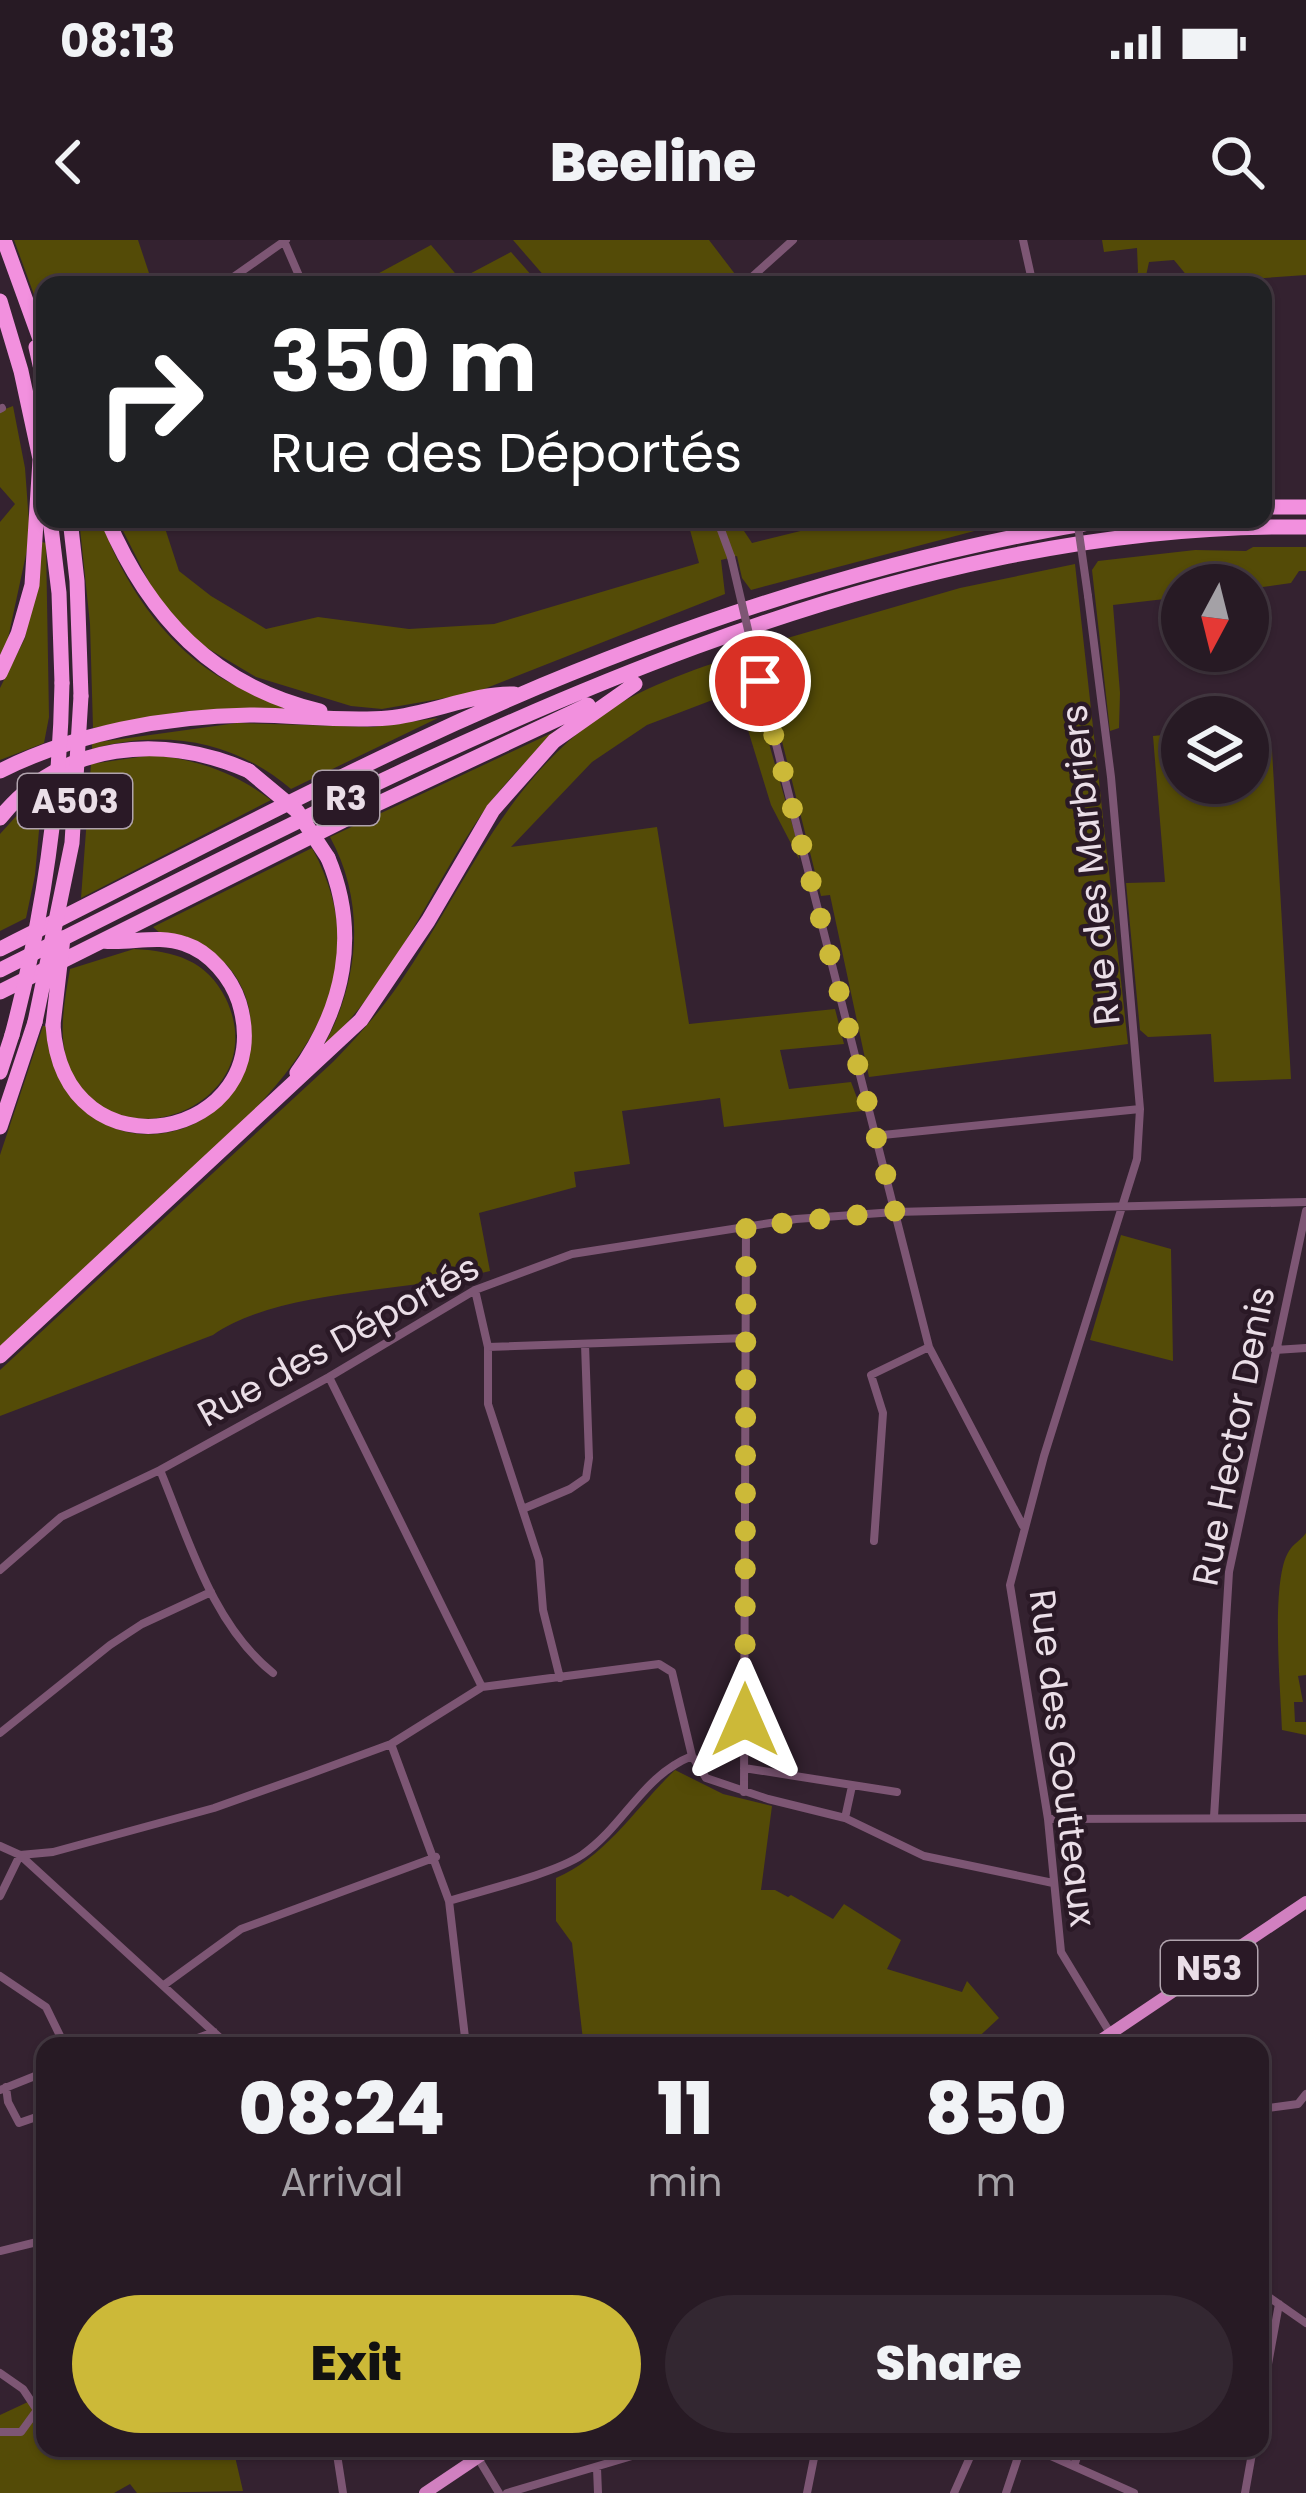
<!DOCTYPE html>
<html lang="en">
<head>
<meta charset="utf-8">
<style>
	:root { --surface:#271a24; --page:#332731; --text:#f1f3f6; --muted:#a4a1a6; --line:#433841; --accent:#ccb938 }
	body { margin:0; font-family:Poppins,sans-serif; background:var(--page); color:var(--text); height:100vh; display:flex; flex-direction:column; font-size:45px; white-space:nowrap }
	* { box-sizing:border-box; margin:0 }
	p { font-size:39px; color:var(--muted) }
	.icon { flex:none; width:66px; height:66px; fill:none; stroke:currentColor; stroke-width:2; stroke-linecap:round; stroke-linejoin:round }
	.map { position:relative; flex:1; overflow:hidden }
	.details { position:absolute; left:36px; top:1797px; width:1233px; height:420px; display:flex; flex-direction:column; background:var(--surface); border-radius:24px; box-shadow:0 3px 9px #0004,0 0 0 3px var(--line) }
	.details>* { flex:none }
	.hud { position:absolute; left:36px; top:36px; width:1236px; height:252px; border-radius:24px; box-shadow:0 3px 9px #0004,0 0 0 3px var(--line); background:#202124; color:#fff; overflow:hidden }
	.needle { width:78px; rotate:187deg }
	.fabs { position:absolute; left:1161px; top:324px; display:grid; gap:24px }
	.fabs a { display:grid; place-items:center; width:108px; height:108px; border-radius:50%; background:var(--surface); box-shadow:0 3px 9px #0004,0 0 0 3px var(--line); font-size:60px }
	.pin { position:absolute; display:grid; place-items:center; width:102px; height:102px; color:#fff; margin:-51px; border:6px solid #fff; border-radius:50%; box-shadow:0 3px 12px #0007 }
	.me { position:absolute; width:132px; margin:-66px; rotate:0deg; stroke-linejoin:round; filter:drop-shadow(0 0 9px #0008) }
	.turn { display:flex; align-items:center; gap:42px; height:252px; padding:0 36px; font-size:54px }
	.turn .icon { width:156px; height:156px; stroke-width:2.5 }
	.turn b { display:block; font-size:84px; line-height:102px }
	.eta { display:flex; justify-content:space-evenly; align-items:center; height:204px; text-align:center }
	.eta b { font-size:72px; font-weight:800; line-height:84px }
	.cta { display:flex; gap:24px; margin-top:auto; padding:24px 36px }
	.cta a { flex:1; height:138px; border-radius:72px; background:var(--accent); color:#111; font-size:48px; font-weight:800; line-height:138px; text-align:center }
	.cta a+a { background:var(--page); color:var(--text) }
	.status { display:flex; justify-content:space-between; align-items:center; height:84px; padding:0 60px; background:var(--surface); direction:ltr }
	.status svg { height:33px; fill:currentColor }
	header { display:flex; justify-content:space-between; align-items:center; height:156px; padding:0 36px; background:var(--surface); font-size:54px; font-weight:800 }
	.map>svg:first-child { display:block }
</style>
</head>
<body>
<div class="status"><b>08:13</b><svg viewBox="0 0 49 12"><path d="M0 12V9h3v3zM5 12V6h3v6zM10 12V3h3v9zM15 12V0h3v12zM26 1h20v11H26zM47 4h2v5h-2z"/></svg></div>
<header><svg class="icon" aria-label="back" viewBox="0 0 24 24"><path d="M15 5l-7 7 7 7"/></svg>Beeline<svg class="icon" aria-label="search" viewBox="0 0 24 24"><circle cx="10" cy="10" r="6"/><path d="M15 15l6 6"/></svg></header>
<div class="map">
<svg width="1306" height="2253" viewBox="0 0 1306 2253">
	<rect width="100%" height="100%" fill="#342230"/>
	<path fill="#544b07" d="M14,0H138L153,45H45V85Z
		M513,0H709L738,38L728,45H552Z
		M1102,0H1306V35L1193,43L1174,20L1149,22L1144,45H1127L1138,32L1137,8L1104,12Z
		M431,5L460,39L511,12L540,45H357Z
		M13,166L25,228L30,296L7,403L0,415V282L15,264L0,247V171Z
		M79,279H100C123,341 160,400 218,436C239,449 265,458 286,469L186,471L93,488L90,384Z
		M117,279H162L179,331L211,356L266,389L318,377L409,389L494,384L699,323L687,279H736L752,303L849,279H1020L751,350L742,338L737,316L721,320L725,354L474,453L382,469L351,466L256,437L202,405L160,364Z
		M42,302L46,303L49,477L44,503L0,520V448L25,398Z
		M1253,307H1306V331H1299L1291,343L1248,349V345H1182V357L1113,365L1120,453L1119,488L1110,491L1092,330L1098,321L1195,310L1246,311Z
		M1075,324L1128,804L869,837L830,655L821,656L759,410L777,401L960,348Z
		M743,413L797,601L799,619L771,565L736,451L647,485L592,522L511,607L657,587L689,784L835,769L844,804L780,810L789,849L851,842L862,871L724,887L720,858L622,871L630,924L574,932L576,947L479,973L490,1031C410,1052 278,1049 213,1095L0,1176V1130L334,821C357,797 380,772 399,744C462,652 501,550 593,481C637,448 691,431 743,413Z
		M438,478L291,549C234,500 163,489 92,509V503L237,483L373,487Z
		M556,491C529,518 503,544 481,575C428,653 394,742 323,807C359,743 367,664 330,597Z
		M1182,493V543H1248V511L1272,510L1291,839L1214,842L1211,794L1148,797L1140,790L1126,643L1165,642L1153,496Z
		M153,515C198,520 234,532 271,560L81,658L91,524Z
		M37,553L42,557L35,635L26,678L0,691V594Z
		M312,608C368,711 327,794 252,872L0,1108V915L43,786H48C61,948 266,915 250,775C248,756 236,731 220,719C204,707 179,701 160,693L153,687Z
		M134,709C174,711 207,720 226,759C277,867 105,932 67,821C58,792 65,758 70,729Z
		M1121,995L1171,1009L1173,1121L1090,1100Z
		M1306,1293V1435L1298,1436L1303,1462H1294L1295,1482H1306V1495L1282,1490C1281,1452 1270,1340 1289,1311C1294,1303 1301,1300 1306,1293Z
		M675,1530L723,1554L772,1566L761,1650H775L788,1657L791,1655L833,1679L844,1664L901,1700L887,1729L962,1752L967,1741L999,1778L969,1806H542L583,1800L572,1703L556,1681V1638C606,1617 637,1566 675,1530Z
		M45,2154V2208H233L243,2251L137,2253L130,2244L114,2253H0V2175Z"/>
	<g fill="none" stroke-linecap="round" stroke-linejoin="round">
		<path stroke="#7d5674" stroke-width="8" d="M1023,0L1033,45
			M284,1L303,45
			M752,37L793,0
			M222,45L286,0
			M0,169L2,168
			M717,279L731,317
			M1088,356L1111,537L1131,764L1140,869L1137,919L1044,1216L1010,1345L1048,1579L1061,1712L1118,1806
			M760,441L929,1107L1023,1286
			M873,896L1140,869
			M475,1050L488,1107V1164L539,1320L543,1370L560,1438
			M488,1107L747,1098
			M1275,1110L1306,1108
			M329,1137L482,1447
			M160,1230C189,1300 212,1384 273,1433
			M525,1268L570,1249L586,1238L589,1218L585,1104
			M874,1301L883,1173L871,1135L929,1107
			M0,1330L61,1277L160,1230L329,1137L475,1050L572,1014L796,979L895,972L1306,962
			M0,1493L110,1405L142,1384L211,1352
			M391,1504L449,1661L466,1806
			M744,1528L897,1552
			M744,1552L746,987
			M1214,1577L1229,1332L1306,971
			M845,1578L852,1546
			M1048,1579L1306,1578
			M0,1606L20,1615L229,1806
			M20,1615L53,1612L214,1568L307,1535L391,1504L482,1447L659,1424L672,1432L692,1516L706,1538L768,1559L845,1578L924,1616L1053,1643
			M0,1656L20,1615
			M449,1661C484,1650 553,1634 582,1615C625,1585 642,1536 692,1516
			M0,1736L46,1767L65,1806
			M164,1745L241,1689L436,1617
			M176,1806L214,1792
			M6,1847L8,1862L19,1883L45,1874
			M0,1850L45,1832
			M1260,1869L1298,1864L1306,1854
			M0,2011L45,2000
			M1260,2051L1306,2083
			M0,2133L23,2149L37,2170L21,2192H0
			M1260,2168L1279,2064
			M336,2208L343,2253
			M472,2208L499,2253
			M1033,2208L1134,2253
			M1074,2226L1080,2208
			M597,2228L598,2253
			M507,2253L659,2208
			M807,2253L816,2208
			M954,2253L974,2208
			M1006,2253L1021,2208
			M1245,2253L1253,2208"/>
		<path stroke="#d180c0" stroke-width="12" d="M1092,1806L1306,1662
			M425,2253L492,2208"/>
		<path stroke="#f290de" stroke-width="15" d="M4,0L45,113
			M0,61L21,131L42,228
			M36,107L45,147
			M1263,267H1306
			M50,279L59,353L62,443
			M70,279L77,341L81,456
			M107,279C149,376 213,446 320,471
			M0,433L18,394L32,345L40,220
			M0,531C76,493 165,476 250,475C295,475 342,482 388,478C430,474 474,453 514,454
			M0,578C62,501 163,493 249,531
			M0,709C135,642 269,570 406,506C630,400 867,318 1112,279
			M0,730C401,531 846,281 1306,287
			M0,752L360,572L588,465
			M53,785C63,945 281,899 239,762C231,738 210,712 185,704C158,694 130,704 103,701
			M0,832L12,795
			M297,833C344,768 360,694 328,618
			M0,887L35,782
			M0,1116L361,780L428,681L493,570L554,501L635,444"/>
		<path stroke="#7d5674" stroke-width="8" d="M1077,279L1088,356
			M731,317L760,441"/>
		<path stroke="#f290de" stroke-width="15" d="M249,531L297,571L328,618
			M35,782L72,603L81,456
			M53,785L63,698
			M12,795C43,678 60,564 62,443"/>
	</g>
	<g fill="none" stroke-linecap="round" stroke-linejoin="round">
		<path stroke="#ccb938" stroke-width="21" stroke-dasharray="0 37.8" d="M745,1480L746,987L895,971L760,441"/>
	</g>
	<g text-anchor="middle" stroke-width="9" stroke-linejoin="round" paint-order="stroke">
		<g fill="#2a1926" stroke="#b0a3ad" stroke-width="3">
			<rect x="313" y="531" width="66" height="54" rx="9"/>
			<rect x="18" y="534" width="114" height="54" rx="9"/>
			<rect x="1161" y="1701" width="96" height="54" rx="9"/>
		</g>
		<g font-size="33" font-weight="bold" fill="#eadee7">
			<text x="346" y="570">R3</text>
			<text x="75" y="573">A503</text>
			<text x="1209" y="1740">N53</text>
		</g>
		<g font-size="36" fill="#eadee7" stroke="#2a1926">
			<text transform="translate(1090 625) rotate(-96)" y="13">Rue des Marbriers</text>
			<text transform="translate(338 1100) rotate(-29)" y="13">Rue des Déportés</text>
			<text transform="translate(1233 1196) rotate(-79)" y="13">Rue Hector Denis</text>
			<text transform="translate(1063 1518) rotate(83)" y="13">Rue des Goutteaux</text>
		</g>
	</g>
</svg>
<div class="fabs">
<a><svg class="needle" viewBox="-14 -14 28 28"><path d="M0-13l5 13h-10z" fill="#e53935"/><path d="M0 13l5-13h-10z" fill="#a4a1a6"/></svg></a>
<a><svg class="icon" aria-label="layers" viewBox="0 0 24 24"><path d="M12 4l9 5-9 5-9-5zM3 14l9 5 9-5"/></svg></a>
</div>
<div class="pin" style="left:760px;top:441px;background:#d93025"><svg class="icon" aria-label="arrive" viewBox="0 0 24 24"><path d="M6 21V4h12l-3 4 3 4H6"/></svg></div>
<svg class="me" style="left:745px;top:1480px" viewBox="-20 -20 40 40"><path d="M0-17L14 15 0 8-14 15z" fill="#ccb938" stroke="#fff" stroke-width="4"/></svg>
<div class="hud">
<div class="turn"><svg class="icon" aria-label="right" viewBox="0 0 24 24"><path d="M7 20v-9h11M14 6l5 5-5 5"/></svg><div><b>350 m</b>Rue des Déportés</div></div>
</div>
<section class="details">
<div class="eta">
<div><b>08:24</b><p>Arrival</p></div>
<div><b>11</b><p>min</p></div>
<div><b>850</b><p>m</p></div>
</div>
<div class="cta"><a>Exit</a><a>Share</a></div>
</section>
</div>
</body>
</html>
